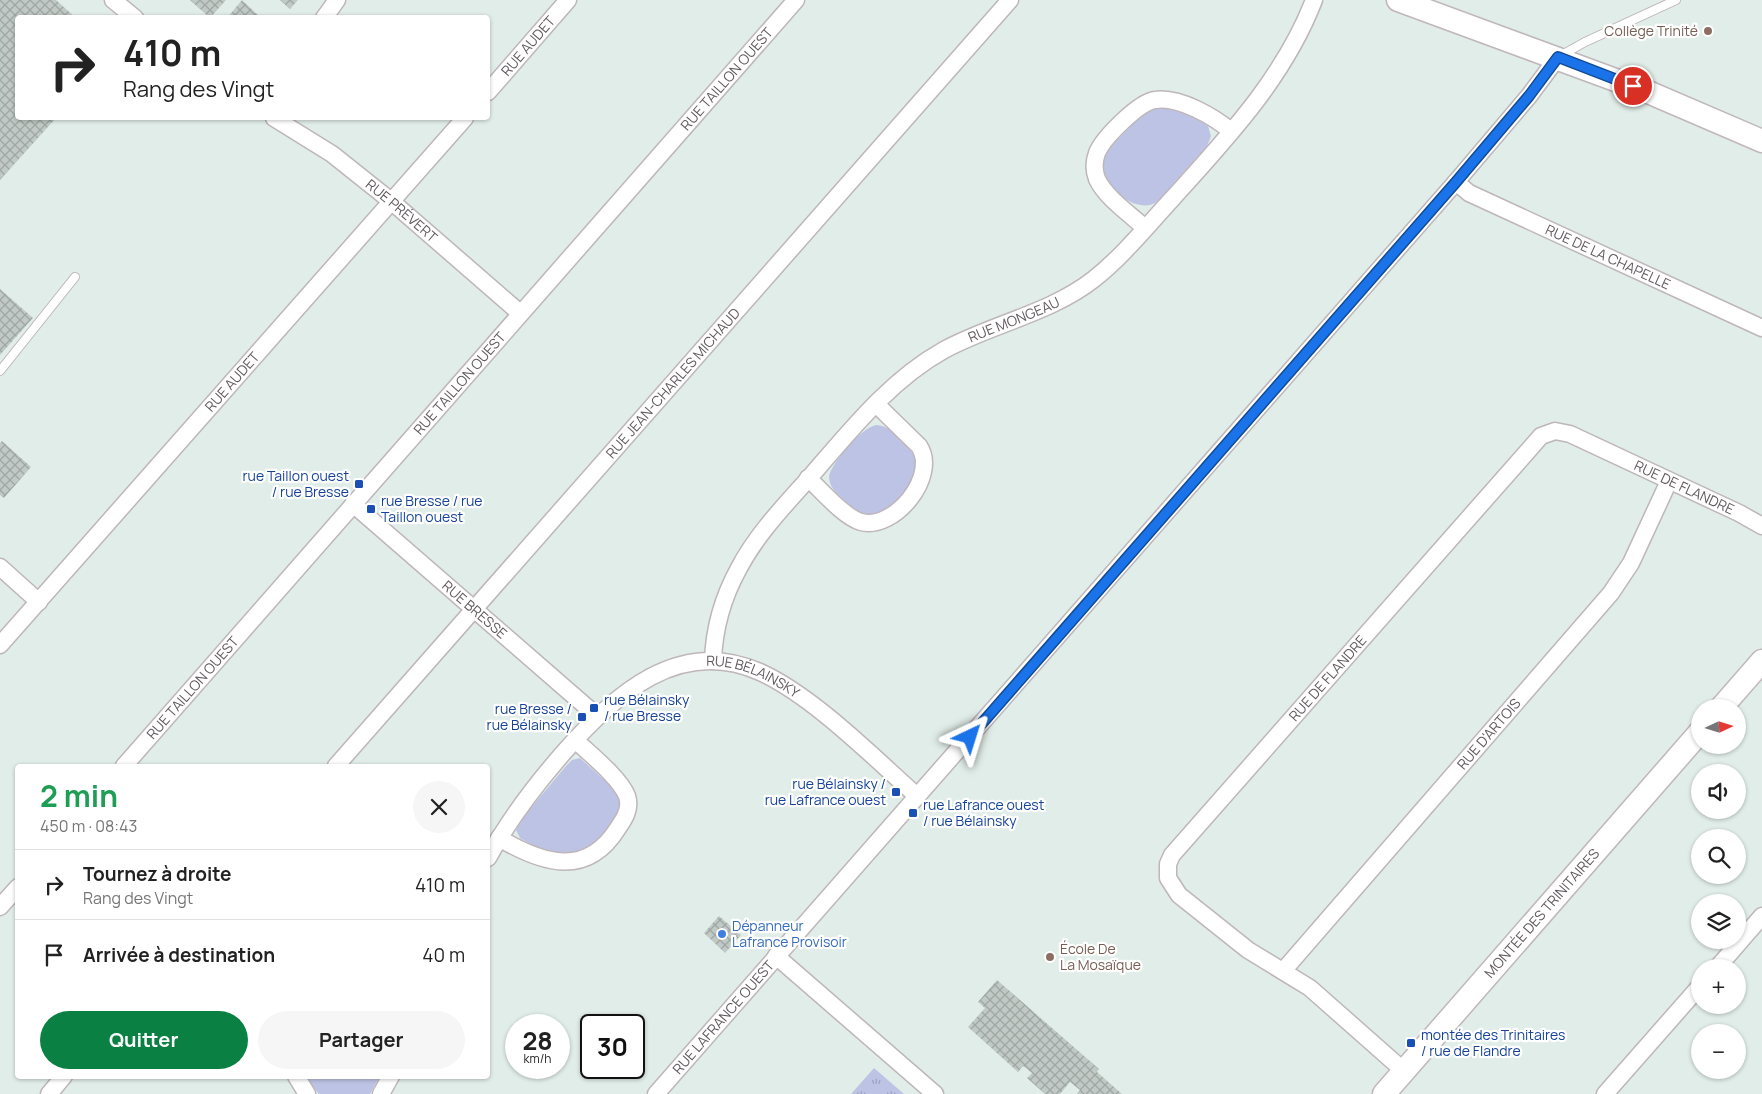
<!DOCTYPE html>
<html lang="fr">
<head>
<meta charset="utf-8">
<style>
	:root { --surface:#fff; --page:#f6f6f6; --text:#222; --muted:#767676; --line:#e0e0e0; --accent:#0b8043 }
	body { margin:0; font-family:Manrope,sans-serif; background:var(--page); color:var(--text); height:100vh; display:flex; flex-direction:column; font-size:19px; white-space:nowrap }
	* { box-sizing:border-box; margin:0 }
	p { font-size:16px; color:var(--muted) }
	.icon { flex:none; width:28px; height:28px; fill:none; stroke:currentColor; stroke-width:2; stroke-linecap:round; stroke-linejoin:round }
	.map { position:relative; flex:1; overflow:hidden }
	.panel { position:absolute; left:15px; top:764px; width:475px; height:315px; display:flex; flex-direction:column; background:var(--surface); border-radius:5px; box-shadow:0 1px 4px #0004 }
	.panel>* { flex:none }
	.hud { position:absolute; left:15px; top:15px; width:475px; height:105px; border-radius:5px; box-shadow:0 1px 4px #0004; background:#fff; color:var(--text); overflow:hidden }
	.needle { width:32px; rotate:86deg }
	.fabs { position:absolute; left:1691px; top:699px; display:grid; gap:10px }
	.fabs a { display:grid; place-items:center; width:55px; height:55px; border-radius:50%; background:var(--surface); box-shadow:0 1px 4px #0004; font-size:25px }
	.speed { position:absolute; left:505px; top:1014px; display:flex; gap:10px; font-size:25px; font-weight:700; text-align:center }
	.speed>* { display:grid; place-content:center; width:65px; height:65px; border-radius:50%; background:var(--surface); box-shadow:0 1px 4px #0004; line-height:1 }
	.speed small { font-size:12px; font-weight:400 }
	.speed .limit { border:2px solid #111; border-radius:8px; background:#fff; color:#111 }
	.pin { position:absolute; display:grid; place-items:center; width:42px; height:42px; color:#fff; margin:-21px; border:2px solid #fff; border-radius:50%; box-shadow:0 1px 5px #0007 }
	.me { position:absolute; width:55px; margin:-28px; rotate:41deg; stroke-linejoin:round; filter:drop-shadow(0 0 4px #0008) }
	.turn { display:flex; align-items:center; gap:18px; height:105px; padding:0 25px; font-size:22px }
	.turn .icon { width:65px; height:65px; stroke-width:2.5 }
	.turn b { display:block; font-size:35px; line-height:42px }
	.round { display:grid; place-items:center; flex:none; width:52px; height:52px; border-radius:26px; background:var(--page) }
	.head { display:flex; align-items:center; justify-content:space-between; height:85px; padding:0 25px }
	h1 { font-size:30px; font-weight:700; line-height:38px; color:#1e9e55 }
	.action { display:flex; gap:10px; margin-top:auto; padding:10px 25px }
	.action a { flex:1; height:58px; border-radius:30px; background:var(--accent); color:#fff; font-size:20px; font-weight:700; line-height:58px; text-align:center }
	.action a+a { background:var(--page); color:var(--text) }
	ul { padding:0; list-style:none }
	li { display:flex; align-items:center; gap:15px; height:70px; padding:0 25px; border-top:1px solid var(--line) }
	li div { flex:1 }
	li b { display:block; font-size:19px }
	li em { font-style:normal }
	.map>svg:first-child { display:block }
</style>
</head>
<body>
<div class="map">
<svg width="1762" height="1094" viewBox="0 0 1762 1094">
	<defs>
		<pattern id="park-tufts" width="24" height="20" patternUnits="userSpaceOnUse" patternTransform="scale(1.25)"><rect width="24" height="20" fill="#bdc3e5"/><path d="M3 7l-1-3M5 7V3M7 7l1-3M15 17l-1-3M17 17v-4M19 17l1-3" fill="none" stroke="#9da1bd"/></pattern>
		<pattern id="building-cross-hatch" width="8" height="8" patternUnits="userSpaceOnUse" patternTransform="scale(1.25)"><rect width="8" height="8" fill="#c0c9c5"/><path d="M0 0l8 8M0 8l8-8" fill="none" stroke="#9fa6a3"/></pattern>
	</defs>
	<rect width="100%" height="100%" fill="#e1ede8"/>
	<path fill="#bdc3e5" d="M1152,109C1172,106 1192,115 1208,126L1211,136L1207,146L1159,200C1138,219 1098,184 1103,161C1106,149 1118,140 1126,131C1134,123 1142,114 1152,109Z
		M876,425C888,425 896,435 904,443C912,451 919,461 917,473C913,492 880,522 859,514C853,511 847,503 842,498C835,492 829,486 829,476C833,461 861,428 876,425Z
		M580,758L613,788L619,799C620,813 615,820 607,830C583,861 551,857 520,838L516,830L524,816L566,766L572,760Z
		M304,1076H380L370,1094H319Z"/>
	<path fill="url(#park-tufts)" d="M874,1068L904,1094H851Z"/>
	<path fill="url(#building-cross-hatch)" d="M0,0H56L76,18H18V118H56L0,180Z
		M190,0H226L210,18Z
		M242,0L261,18H227Z
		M280,0H298L290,9Z
		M0,289L33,318L0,355Z
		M2,441L31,467L4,498L0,495V443Z
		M719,916L741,935L725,953L704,933Z
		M997,980L1099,1069L1097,1072L1122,1094H1077L1080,1090L1070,1082L1060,1094H1045L1027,1078L1032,1073L1023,1066L1018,1072L968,1027L985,1008L978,1002Z"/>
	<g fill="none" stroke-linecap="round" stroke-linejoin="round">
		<g stroke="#beb6ba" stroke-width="10">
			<path id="lane" d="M1560,56L1585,42L1676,0
				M0,371L75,277"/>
		</g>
		<g stroke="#beb6ba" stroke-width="19">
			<g id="street">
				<path d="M113,0L135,18"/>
				<path d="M324,18L337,0"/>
				<path id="s1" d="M488,92L568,0"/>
				<path id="s2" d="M274,118L332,154L391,201L520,313"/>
				<path id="s3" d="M1456,182L1469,193L1762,328"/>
				<path d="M1145,228C1130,214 1106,198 1097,179C1094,171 1094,161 1097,153C1103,138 1139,102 1155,100C1179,96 1214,117 1231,131"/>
				<path d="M808,478C822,491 844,517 861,522C894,531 939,476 919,446L876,404"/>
				<path id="s4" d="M353,504L597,716"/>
				<path d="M0,567L39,602"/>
				<path id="s5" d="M0,645L465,118"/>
				<path id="s6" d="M713,661C714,628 723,597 739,568C757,534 784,506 810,477C850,431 890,380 944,350C992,324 1051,313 1094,279C1123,256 1147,226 1172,199C1227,138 1284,78 1314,0"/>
				<path id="s7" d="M124,766L796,0"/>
				<path id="s8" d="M336,766L1010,0"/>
				<path d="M499,838C543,864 587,878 618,828C625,818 631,808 627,796C620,778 589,753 575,740"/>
				<path id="s9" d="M488,858C509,819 536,784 565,751C616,694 679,636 760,672C813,696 873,757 917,796"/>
				<path d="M0,907L18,887"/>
				<path d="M776,956L935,1094"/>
				<path d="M1717,968L1762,916"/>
				<path id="s10" d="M1283,971L1611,593L1631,563L1669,481"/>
				<path id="s11" d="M1404,1071L1310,988L1248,950L1179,895L1168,878V864L1172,855L1541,436L1555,431L1570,434L1739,513L1762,526"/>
				<path d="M296,1076L307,1094"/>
				<path d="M49,1094L64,1076"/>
				<path d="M381,1094L391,1076"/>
				<path id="s12" d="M656,1094L1456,182L1529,96L1558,57"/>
				<path d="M1605,1094L1700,986"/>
			</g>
		</g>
		<g stroke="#c0b7bc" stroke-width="25">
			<g id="secondary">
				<path d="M1398,0L1648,92L1762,141"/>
				<path d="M1721,708L1762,661"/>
				<path id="s13" d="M1384,1094L1700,732"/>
			</g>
		</g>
		<use href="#lane" stroke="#fff" stroke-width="8"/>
		<use href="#street" stroke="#fff" stroke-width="16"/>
		<use href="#secondary" stroke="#fff" stroke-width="22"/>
	</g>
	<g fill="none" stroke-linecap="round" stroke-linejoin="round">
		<g stroke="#114b97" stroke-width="12">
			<path id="route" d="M970,737L1456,182L1529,96L1558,57L1633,86"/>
		</g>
		<use href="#route" stroke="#1a73e8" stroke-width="9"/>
	</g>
	<g fill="#8d6e63" stroke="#fff" stroke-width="2">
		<circle cx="1708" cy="31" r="5"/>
		<circle cx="1050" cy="957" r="5"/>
	</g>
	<g fill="#1a4fb4" stroke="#fff" stroke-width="2">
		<rect x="354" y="479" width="10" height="10" rx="2.5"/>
		<rect x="366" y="504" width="10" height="10" rx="2.5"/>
		<rect x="589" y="703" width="10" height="10" rx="2.5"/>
		<rect x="577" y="712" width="10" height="10" rx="2.5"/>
		<rect x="891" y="787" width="10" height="10" rx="2.5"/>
		<rect x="908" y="808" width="10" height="10" rx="2.5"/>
		<rect x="1406" y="1038" width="10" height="10" rx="2.5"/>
	</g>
	<circle fill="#3f7fe0" stroke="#fff" stroke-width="2" cx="722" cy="934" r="5"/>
	<g text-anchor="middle" stroke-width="4.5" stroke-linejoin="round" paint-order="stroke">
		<g font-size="14" fill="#785e54" stroke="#fff" text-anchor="end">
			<text x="1698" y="36">Collège Trinité</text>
			<text x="1060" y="954" text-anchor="start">École De<tspan x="1060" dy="16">La Mosaïque</tspan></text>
		</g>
		<g font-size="14" fill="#62595f" stroke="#fff">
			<text dy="5" stroke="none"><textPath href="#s1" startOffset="61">RUE AUDET</textPath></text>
			<text dy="5" stroke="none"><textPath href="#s7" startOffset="914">RUE TAILLON OUEST</textPath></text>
			<text dy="5" stroke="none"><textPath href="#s2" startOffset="158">RUE PRÉVERT</textPath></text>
			<text dy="5" stroke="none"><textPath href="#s3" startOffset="170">RUE DE LA CHAPELLE</textPath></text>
			<text dy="5" stroke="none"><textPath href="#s6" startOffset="475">RUE MONGEAU</textPath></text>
			<text dy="5" stroke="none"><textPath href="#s5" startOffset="351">RUE AUDET</textPath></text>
			<text dy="5" stroke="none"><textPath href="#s7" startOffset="509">RUE TAILLON OUEST</textPath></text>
			<text dy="5" stroke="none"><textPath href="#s8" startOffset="510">RUE JEAN-CHARLES MICHAUD</textPath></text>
			<text dy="5" stroke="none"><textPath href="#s11" startOffset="1045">RUE DE FLANDRE</textPath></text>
			<text dy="5" stroke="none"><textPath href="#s4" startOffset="161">RUE BRESSE</textPath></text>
			<text dy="5" stroke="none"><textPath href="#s11" startOffset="566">RUE DE FLANDRE</textPath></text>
			<text dy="5" stroke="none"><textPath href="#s9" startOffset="354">RUE BÉLAINSKY</textPath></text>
			<text dy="5" stroke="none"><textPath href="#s7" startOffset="104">RUE TAILLON OUEST</textPath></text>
			<text dy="5" stroke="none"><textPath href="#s10" startOffset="314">RUE D'ARTOIS</textPath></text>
			<text dy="5" stroke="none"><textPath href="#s13" startOffset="240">MONTÉE DES TRINITAIRES</textPath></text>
			<text dy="5" stroke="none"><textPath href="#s12" startOffset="102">RUE LAFRANCE OUEST</textPath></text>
		</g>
		<g font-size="14" fill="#164399" stroke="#fff" text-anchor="start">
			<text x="349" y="481" text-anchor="end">rue Taillon ouest<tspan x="349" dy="16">/ rue Bresse</tspan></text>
			<text x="381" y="506">rue Bresse / rue<tspan x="381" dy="16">Taillon ouest</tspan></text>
			<text x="604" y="705">rue Bélainsky<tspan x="604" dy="16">/ rue Bresse</tspan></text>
			<text x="572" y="714" text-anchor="end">rue Bresse /<tspan x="572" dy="16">rue Bélainsky</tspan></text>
			<text x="886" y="789" text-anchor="end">rue Bélainsky /<tspan x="886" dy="16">rue Lafrance ouest</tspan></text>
			<text x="923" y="810">rue Lafrance ouest<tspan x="923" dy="16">/ rue Bélainsky</tspan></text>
			<text x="1421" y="1040">montée des Trinitaires<tspan x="1421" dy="16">/ rue de Flandre</tspan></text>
		</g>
		<g font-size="14" fill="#366cbe" stroke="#fff" text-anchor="start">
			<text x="732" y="931">Dépanneur<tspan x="732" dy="16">Lafrance Provisoir</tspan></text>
		</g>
	</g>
</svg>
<div class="fabs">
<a><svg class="needle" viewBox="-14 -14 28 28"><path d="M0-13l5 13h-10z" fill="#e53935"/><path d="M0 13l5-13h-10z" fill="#767676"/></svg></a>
<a><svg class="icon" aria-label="sound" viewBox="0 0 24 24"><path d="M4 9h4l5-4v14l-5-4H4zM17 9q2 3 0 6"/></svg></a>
<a><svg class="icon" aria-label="search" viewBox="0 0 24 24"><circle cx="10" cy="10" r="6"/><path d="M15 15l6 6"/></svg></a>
<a><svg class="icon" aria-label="layers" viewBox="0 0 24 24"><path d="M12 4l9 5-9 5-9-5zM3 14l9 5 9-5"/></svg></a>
<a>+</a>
<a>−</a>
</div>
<div class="speed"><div>28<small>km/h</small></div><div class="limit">30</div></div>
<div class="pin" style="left:1633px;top:86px;background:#d93025"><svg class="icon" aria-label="arrive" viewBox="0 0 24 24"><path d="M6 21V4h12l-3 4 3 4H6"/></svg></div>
<svg class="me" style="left:970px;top:737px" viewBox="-20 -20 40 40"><path d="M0-17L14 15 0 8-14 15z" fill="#1a73e8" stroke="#fff" stroke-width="4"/></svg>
<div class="hud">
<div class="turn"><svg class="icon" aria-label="right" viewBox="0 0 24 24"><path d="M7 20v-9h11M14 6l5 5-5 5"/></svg><div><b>410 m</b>Rang des Vingt</div></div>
</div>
<section class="panel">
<div class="head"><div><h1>2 min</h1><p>450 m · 08:43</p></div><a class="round"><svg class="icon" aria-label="close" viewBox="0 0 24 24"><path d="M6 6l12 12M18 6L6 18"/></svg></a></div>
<ul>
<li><svg class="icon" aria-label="right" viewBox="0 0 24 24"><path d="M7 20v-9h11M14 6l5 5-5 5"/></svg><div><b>Tournez à droite</b><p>Rang des Vingt</p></div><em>410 m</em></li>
<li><svg class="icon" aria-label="arrive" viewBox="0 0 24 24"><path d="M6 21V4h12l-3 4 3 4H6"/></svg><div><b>Arrivée à destination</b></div><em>40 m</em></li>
</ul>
<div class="action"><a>Quitter</a><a>Partager</a></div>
</section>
</div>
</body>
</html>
